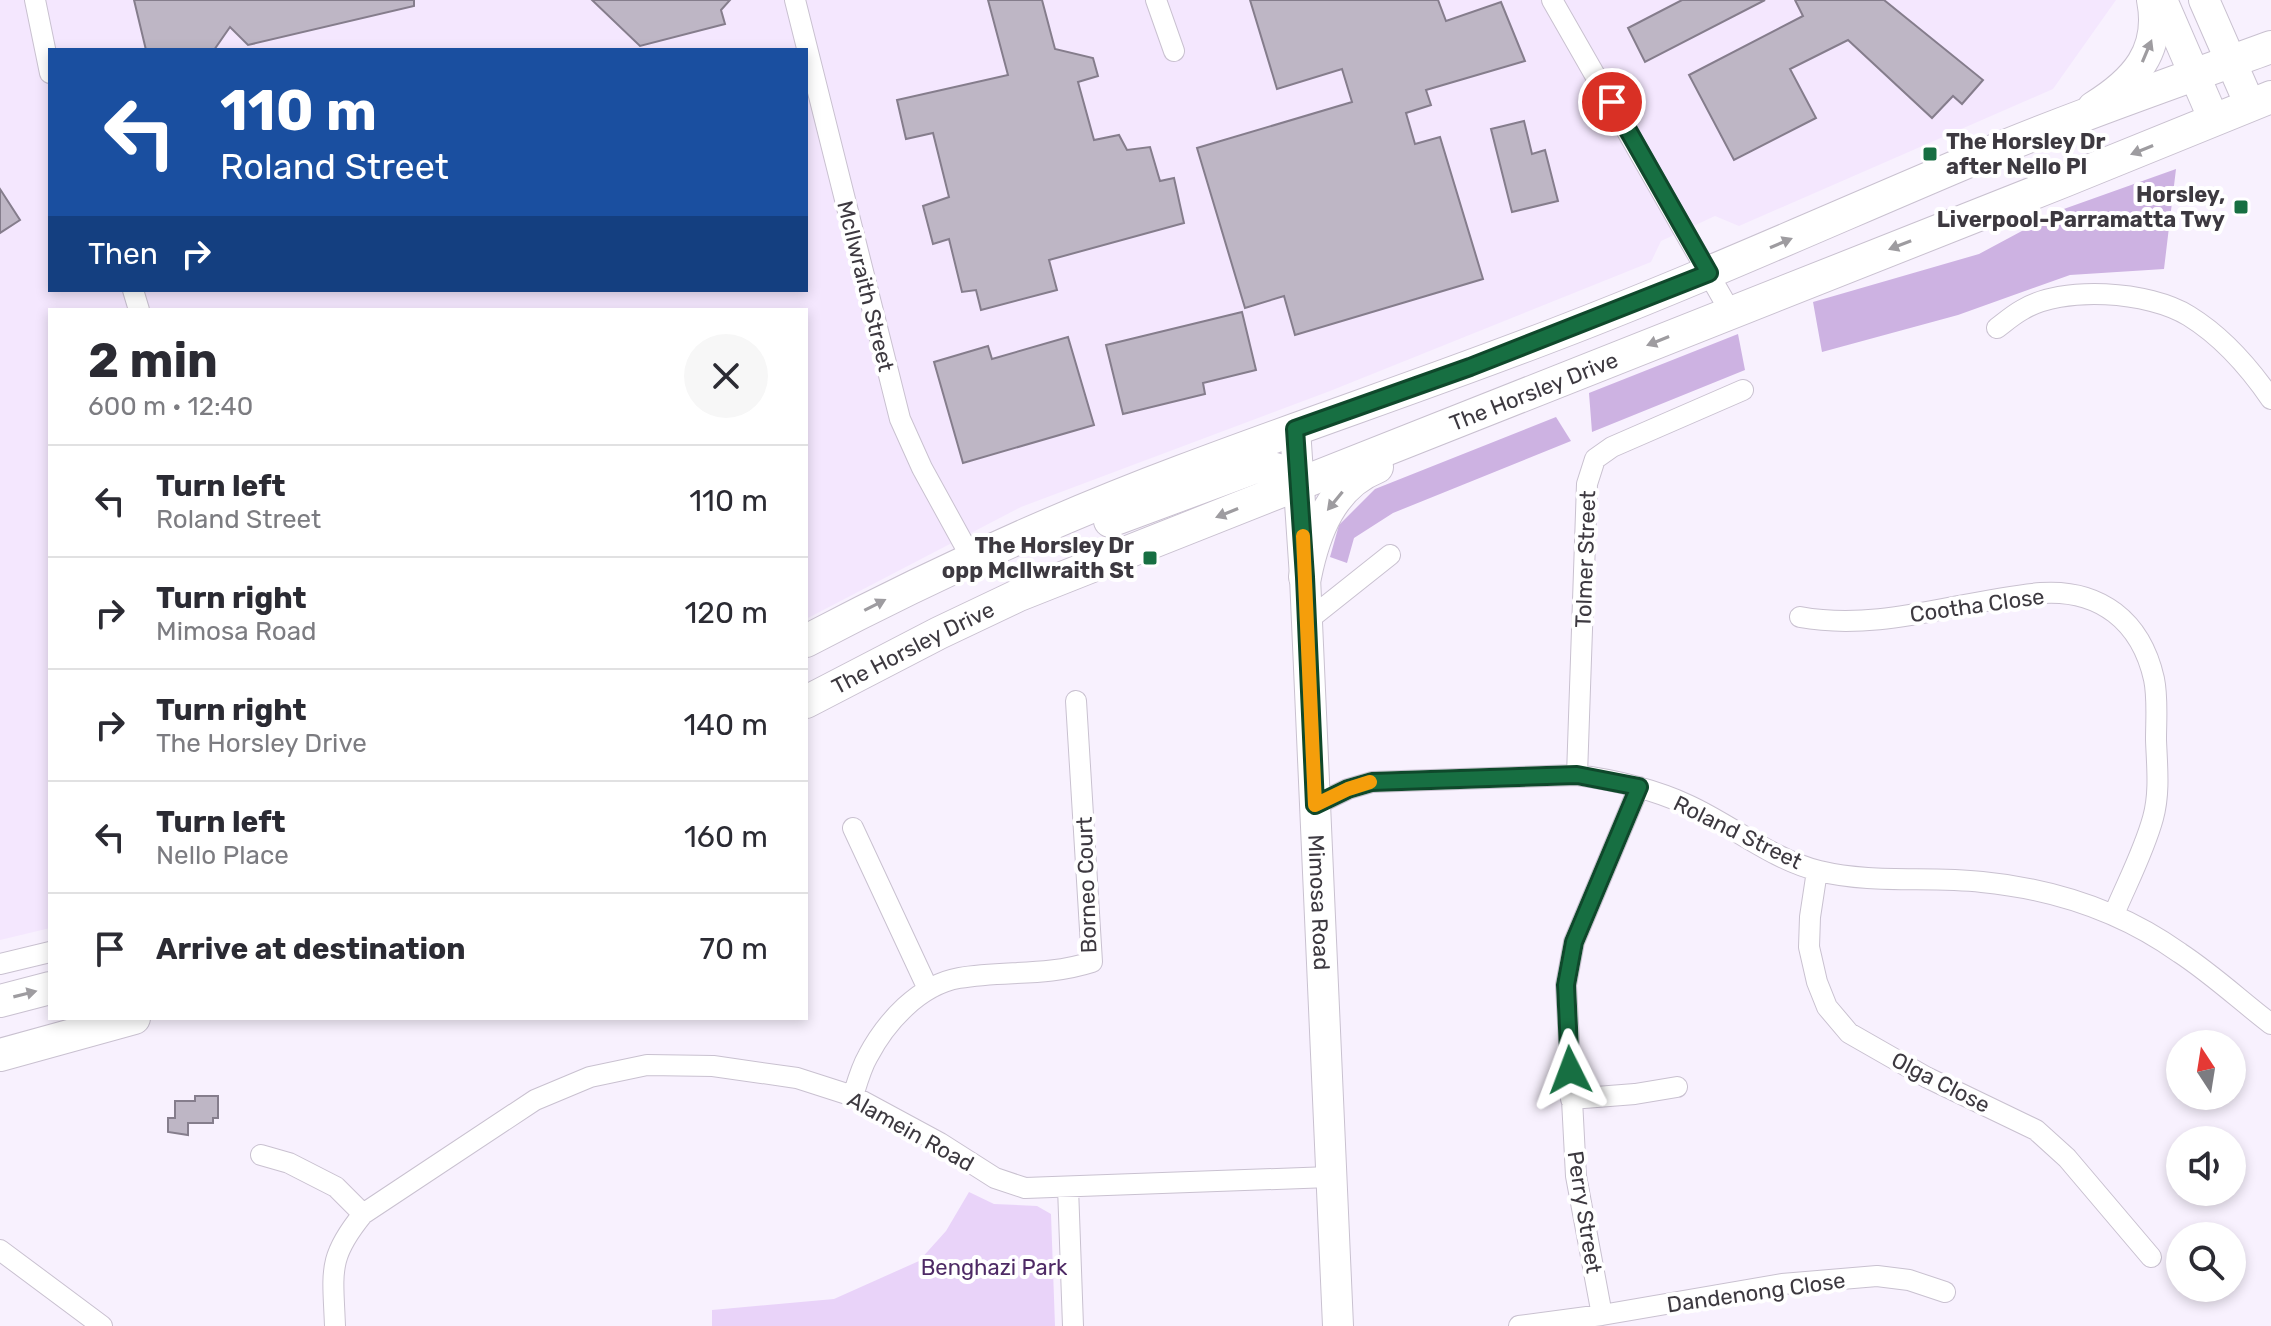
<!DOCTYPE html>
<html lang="en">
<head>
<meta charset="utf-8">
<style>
	:root { --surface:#fff; --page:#f7f7f7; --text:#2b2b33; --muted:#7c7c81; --line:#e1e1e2 }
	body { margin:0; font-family:Rubik,sans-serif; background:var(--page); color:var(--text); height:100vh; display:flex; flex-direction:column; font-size:30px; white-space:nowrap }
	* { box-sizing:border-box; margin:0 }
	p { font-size:26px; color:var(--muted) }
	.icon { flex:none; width:44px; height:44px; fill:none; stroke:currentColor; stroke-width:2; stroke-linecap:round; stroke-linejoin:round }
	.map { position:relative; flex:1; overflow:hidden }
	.details { position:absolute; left:48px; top:308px; width:760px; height:712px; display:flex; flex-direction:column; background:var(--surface); border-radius:0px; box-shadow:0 4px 12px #0003 }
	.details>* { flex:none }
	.hud { position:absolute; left:48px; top:48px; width:760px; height:244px; border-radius:0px; box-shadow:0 4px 12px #0003; background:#1a4fa0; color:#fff; overflow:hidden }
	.needle { width:52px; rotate:348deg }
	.fabs { position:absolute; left:2166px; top:1030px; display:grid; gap:16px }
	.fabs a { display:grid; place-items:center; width:80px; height:80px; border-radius:50%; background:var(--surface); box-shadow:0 4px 12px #0003; font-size:40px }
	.pin { position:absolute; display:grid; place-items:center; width:68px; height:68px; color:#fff; margin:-34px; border:4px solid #fff; border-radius:50%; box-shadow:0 2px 8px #0007 }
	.me { position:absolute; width:88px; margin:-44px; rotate:357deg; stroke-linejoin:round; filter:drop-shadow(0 0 6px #0008) }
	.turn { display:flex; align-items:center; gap:28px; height:168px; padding:0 40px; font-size:36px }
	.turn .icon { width:104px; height:104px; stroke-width:2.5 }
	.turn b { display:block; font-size:56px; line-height:68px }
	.then { display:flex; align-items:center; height:76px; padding:0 40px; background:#0003; gap:16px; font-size:30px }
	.round { display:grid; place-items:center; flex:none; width:84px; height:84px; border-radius:42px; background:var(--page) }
	.head { display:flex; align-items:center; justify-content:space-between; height:136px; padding:0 40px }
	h1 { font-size:48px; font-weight:700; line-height:60px }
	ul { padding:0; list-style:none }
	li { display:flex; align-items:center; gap:24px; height:112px; padding:0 40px; border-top:2px solid var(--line) }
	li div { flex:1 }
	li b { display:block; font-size:30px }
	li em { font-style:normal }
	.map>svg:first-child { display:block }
</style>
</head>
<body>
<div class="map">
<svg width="2271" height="1326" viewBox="0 0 2271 1326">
	<rect width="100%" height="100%" fill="#f8f1fe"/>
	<path fill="#f4e7fe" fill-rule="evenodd" d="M0,0H2116L2053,89L1739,226L1715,216L1661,241L1651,262L1330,391L1021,507L806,619V310H50V928L0,940ZM50,50H806V290H50Z"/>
	<path fill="#e9d3f9" d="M969,1192L994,1204L1037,1206L1051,1214L1055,1326H712V1310L834,1299L919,1261L946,1231Z"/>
	<path fill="#cdb2e2" d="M2176,169L2164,269L2070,275L1958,315L1822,352L1813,302L1979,254L2061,210Z
		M1738,334L1745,370L1592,432L1589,393Z
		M1556,417L1571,441L1393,513L1354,538L1347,563L1330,557L1339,525L1375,489Z"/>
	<path fill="#beb6c5" stroke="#857d8c" stroke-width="2" d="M134,0H414V6L248,45L230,27L214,50H146Z
		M592,0H730L721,10L725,24L640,46Z
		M988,0H1042L1055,49L1093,58L1098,76L1078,82L1094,140L1119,135L1127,150L1150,147L1160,181L1174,178L1184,223L1049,260L1057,290L981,310L976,290L962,292L949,239L933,244L923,206L949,197L933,133L906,139L897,100L1008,75Z
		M1250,0H1438L1446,21L1501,2L1525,61L1426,90L1431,105L1406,113L1415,144L1440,137L1483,279L1295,335L1284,296L1245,308L1197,148L1352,102L1342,69L1277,89Z
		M1682,0H1765L1645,62L1628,28Z
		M1795,0H1884L1983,80L1962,104L1953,96L1932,118L1848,40L1790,69L1816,118L1734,160L1689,75L1803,16Z
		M1524,121L1532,154L1545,150L1558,201L1512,212L1491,129Z
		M0,189L20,220L0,233Z
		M1242,312L1256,370L1203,383L1205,394L1123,414L1106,345Z
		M1068,337L1094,425L963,463L934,362L988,346L992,359Z
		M195,1096H218V1118H213V1123H188V1135L168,1132V1118H175V1101H195Z"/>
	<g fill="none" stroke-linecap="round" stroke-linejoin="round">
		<g stroke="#c9c1d0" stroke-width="22">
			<path id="street" d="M35,0L50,73
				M795,0L900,419L922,468L972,559
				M1156,0L1174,51
				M1552,0L1731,313
				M133,290L139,310
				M1997,328C2005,322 2013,315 2022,310C2062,285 2149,291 2189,316C2223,337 2249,367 2271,399
				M1800,617C1882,632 1960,600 2041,593C2100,589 2141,621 2154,679C2158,698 2156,720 2156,740C2157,766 2160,793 2153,818C2144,851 2127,883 2114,914
				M1307,621L1390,555
				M1577,775L1587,484L1595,459L1612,447L1743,390
				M1315,805L1348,789L1372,782L1577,775C1615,780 1653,789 1688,805C1732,825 1771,859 1819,871C1873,884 1927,876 1982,882C2054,889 2121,911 2180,953C2212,974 2241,1001 2271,1024
				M853,828L928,989
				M1817,871L1810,917L1809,947L1817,982L1827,1007L1849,1033L1926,1077L2036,1130L2067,1158L2151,1257
				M0,964L50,952
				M853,1096C857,1083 861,1068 868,1056C886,1022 919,985 959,978C1005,970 1045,977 1092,962L1076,701
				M1571,1099L1635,1094L1677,1087
				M261,1155L289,1163L336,1187L363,1214
				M1068,1187L1073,1326
				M0,1250L102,1326
				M1602,1315L1576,1176L1566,985L1574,942L1639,787
				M335,1326C333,1272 327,1258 363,1214L535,1100L590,1077L647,1065L713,1066L797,1078L853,1096L940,1143L995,1178L1025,1188L1330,1177
				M1519,1326L1602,1315L1782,1284L1877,1276L1909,1280L1945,1292"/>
		</g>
		<g stroke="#c9c1d0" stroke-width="32">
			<g id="secondary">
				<path d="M2162,0L2214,120"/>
				<path d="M2204,0L2250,105"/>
				<path d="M2093,107C2135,81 2162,51 2152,0"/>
				<path id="s1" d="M1295,429L1305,577L1338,1326"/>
			</g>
		</g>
		<g stroke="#c9c1d0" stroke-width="34">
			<g id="primary">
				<path d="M1110,521L1253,468C1273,466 1285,470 1299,484"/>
				<path d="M1305,577C1314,533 1331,485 1377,467"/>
				<path d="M806,641C928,577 1054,519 1182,471C1306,424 1432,382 1556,334C1697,280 1834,218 1974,159C2071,118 2172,83 2271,47"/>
				<path id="s2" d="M806,702L939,633L1019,595L2064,181L2271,97"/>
				<path d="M0,1001L50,988"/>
				<path d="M0,1055L134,1018"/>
			</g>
		</g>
		<use href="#street" stroke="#fff" stroke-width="20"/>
		<use href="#secondary" stroke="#fff" stroke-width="30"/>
		<use href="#primary" stroke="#fff" stroke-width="32"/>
	</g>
	<defs><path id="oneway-solid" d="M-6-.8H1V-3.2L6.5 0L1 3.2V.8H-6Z" transform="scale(2)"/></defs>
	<g fill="#9e9ca0">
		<use href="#oneway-solid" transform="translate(2147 51) rotate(-67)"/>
		<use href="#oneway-solid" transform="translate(2142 150) rotate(158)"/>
		<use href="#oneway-solid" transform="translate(1781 243) rotate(-23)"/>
		<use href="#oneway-solid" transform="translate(1900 245) rotate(159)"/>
		<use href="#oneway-solid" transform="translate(1658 341) rotate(158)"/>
		<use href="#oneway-solid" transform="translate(1335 501) rotate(129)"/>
		<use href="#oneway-solid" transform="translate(1227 513) rotate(158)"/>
		<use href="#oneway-solid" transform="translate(875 605) rotate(-27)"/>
		<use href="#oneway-solid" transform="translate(25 994) rotate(-14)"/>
	</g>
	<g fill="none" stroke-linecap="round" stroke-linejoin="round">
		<g stroke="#0f482b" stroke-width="20">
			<path id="route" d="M1570,1070L1566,985L1574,942L1639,787L1577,775L1372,782L1348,789L1315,805L1305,577L1295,429L1470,367L1709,273L1612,102"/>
		</g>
		<use href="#route" stroke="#176f42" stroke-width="14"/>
		<path stroke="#f59e0b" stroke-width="14" d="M1303,536L1315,805L1348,789L1370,782"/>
	</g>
	<g fill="#176f42" stroke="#fff" stroke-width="3">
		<rect x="1922" y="146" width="16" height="16" rx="4"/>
		<rect x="2233" y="199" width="16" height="16" rx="4"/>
		<rect x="1142" y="550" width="16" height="16" rx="4"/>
	</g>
	<g text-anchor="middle" stroke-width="8" stroke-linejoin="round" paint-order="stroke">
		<g font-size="22" font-weight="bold" fill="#3d3940" stroke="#fff" text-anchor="end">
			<text x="1946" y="149" text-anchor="start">The Horsley Dr<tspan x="1946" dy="25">after Nello Pl</tspan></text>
			<text x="2225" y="202">Horsley,<tspan x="2225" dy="25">Liverpool-Parramatta Twy</tspan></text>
			<text x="1134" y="553">The Horsley Dr<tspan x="1134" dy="25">opp McIlwraith St</tspan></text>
		</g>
		<g font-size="22" fill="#3d3940" stroke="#fff">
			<text transform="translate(866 286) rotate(76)" y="8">McIlwraith Street</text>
			<text dy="8" stroke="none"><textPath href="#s2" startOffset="792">The Horsley Drive</textPath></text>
			<text transform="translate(1585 559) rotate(-88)" y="8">Tolmer Street</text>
			<text transform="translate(1977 605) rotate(-8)" y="8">Cootha Close</text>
			<text dy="8" stroke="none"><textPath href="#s2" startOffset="120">The Horsley Drive</textPath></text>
			<text transform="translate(1738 832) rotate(26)" y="8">Roland Street</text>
			<text transform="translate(1086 885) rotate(-92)" y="8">Borneo Court</text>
			<text dy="8" stroke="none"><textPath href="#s1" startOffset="474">Mimosa Road</textPath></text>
			<text transform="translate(1941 1082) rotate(27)" y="8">Olga Close</text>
			<text transform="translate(911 1131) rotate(29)" y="8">Alamein Road</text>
			<text transform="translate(1585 1212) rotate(81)" y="8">Perry Street</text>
			<text transform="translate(1756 1292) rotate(-8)" y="8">Dandenong Close</text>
		</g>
		<g font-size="22" fill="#4e2a65" stroke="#fff">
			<text x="994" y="1275">Benghazi Park</text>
		</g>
	</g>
</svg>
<div class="fabs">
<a><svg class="needle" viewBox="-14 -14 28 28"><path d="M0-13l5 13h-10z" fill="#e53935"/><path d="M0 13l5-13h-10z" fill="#7c7c81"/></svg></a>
<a><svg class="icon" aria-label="sound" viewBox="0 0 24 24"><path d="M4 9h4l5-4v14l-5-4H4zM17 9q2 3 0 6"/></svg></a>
<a><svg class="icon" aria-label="search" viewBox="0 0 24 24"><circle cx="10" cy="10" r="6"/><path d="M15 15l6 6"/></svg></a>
</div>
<div class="pin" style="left:1612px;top:102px;background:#d93025"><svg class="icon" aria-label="arrive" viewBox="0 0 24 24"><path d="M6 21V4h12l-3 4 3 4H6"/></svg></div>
<svg class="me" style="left:1570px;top:1070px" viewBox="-20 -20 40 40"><path d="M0-17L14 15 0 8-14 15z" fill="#176f42" stroke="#fff" stroke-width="4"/></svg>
<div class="hud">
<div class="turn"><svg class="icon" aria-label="left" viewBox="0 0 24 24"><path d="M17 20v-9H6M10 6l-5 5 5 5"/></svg><div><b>110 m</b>Roland Street</div></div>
<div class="then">Then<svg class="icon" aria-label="right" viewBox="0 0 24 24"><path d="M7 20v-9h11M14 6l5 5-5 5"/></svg></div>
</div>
<section class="details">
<div class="head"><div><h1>2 min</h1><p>600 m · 12:40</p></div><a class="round"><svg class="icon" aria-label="close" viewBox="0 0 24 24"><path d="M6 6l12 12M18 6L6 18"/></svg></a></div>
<ul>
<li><svg class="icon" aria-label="left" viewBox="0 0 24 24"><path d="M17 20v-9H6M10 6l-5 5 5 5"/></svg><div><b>Turn left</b><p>Roland Street</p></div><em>110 m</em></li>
<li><svg class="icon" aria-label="right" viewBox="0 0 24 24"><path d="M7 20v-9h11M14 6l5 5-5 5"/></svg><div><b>Turn right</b><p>Mimosa Road</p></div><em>120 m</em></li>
<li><svg class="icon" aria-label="right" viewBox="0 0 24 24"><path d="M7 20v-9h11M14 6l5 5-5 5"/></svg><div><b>Turn right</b><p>The Horsley Drive</p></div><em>140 m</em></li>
<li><svg class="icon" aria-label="left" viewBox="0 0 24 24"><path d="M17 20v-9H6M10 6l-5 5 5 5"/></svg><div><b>Turn left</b><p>Nello Place</p></div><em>160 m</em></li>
<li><svg class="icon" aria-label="arrive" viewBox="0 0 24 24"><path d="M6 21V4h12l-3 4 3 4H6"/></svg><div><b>Arrive at destination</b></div><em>70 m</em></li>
</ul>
</section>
</div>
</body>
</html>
